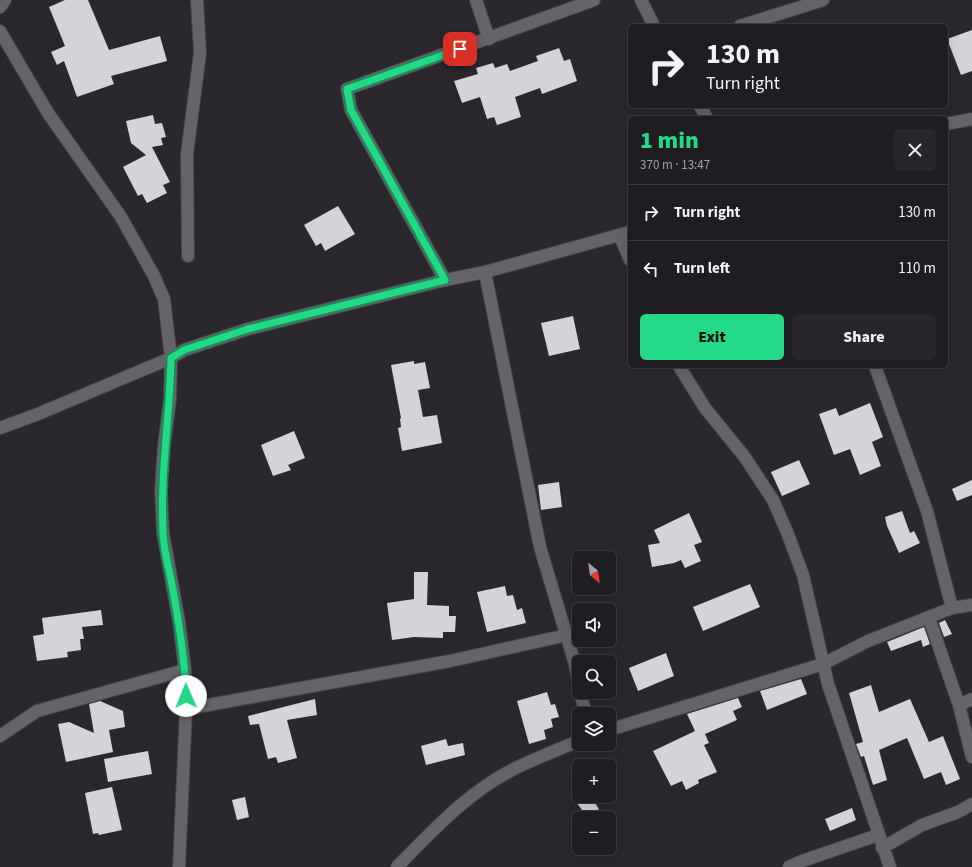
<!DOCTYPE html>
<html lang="en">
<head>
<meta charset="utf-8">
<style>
	:root { --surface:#201d22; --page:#28262a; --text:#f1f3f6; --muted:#a2a2a5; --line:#3d3b40; --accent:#23d886 }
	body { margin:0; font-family:"Source Sans 3",sans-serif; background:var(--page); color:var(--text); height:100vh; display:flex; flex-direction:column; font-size:15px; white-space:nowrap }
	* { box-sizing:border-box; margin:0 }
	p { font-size:13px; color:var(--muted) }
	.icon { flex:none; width:22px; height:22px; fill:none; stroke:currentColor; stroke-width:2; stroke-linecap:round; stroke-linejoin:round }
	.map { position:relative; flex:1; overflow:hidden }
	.panel { position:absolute; left:628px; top:116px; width:320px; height:252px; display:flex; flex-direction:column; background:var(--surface); border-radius:6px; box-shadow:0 4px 16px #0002,0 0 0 1px var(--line) }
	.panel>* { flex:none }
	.guide { position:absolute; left:628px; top:24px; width:320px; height:84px; border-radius:6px; box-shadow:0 4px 16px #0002,0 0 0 1px var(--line); background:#201d22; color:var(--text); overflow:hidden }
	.needle { width:26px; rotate:151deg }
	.buttons { position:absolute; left:572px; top:551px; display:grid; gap:8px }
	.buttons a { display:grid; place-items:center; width:44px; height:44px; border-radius:6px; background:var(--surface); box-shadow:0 4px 16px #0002,0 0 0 1px var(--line); font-size:20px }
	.pin { position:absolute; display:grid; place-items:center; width:34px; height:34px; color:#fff; margin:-17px; border-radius:8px; box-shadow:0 2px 6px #0006 }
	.me { position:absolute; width:44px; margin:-22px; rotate:359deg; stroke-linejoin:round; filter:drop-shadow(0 0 3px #0008) }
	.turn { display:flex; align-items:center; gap:14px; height:84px; padding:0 12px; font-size:18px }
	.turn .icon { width:52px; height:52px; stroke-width:2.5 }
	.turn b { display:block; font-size:28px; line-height:34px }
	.round { display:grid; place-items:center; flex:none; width:42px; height:42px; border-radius:6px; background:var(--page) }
	.headline { display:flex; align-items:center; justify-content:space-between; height:68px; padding:0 12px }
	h1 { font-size:24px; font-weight:800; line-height:30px; color:var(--accent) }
	.primary-button { display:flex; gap:8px; margin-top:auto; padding:8px 12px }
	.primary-button a { flex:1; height:46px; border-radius:6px; background:var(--accent); color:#111; font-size:16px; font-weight:800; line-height:46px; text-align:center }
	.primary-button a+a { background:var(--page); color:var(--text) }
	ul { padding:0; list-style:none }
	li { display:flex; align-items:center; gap:12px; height:56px; padding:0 12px; border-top:1px solid var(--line) }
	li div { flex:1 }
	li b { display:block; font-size:15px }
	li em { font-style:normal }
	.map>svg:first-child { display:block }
</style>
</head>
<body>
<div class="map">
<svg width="972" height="867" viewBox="0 0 972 867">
	<rect width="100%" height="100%" fill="#2a272d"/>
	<path fill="#d6d2da" d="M65,0H88L109,50L160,36L167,61L111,76L114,84L77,97L64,61L57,65L51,52L65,46L49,7Z
		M972,30V71L961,75L947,39Z
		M559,48L564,61L570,59L577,81L542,94L540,88L515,97L521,117L497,125L494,117L487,119L480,97L462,103L454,81L478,74L476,68L493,63L495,68L507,64L510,71L538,61L536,56Z
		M153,115L155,124L162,123L166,137L161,138L163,145L152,147L170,182L163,185L167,193L147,203L142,194L138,196L123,167L146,155L131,143L126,121Z
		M338,206L355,234L325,251L321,243L316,246L304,225Z
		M573,316L580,349L549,356L541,323Z
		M414,361V364L425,362L430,388L418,390L423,417L437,415L442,443L402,451L398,428L401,427L400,419L401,418L391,365Z
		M870,403L883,437L872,442L881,466L860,475L850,449L834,455L819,414L836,408L839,416Z
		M294,431L305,458L288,465L291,470L273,476L261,445Z
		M799,460L810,484L782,496L771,472Z
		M972,480V495L957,501L952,489Z
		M559,482L562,507L541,510L538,485Z
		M902,511L910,533L914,531L920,543L899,553L887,526L885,517Z
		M689,513L702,542L694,545L701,561L685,568L681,560L674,563L652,567L648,545L660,543L654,530Z
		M414,572H428L427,605L449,606V616H456L455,632H443V638L414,637L392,640L387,603L414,599Z
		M750,584L760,607L703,631L693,607Z
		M505,586L507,596L513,595L517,610L522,608L526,623L487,632L477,592Z
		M101,610L103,625L82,627L84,639H80L81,650L67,652L68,657L37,661L33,636L44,634L42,618Z
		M945,620L952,634L944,637L939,623Z
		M924,627L930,644L923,647L921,640L891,651L887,642Z
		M666,653L674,676L638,691L629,668Z
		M801,679L807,694L767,710L760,691Z
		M871,685L879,712L910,699L929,742L943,736L960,779L946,785L941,772L924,779L907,738L879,750L887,780L873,785L864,756L861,757L856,744L863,742L849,693Z
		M547,692L551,705L555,704L559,717L551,719L553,727L544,730L546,739L529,744L517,701Z
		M738,698L742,707L733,711L737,720L705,734L709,743L704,745L717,772L698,780L699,783L686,790L682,781L671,786L653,751L695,731L687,714Z
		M315,699L317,715L287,720L297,758L278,763L276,757L268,759L259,724L250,725L248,716Z
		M100,701L123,711L125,727L109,730L113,752L66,762L58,724L69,722L94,733L89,704Z
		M446,739L448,746L463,743L465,755L426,765L421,746Z
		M148,751L152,774L108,782L104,759Z
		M112,787L122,830L99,835L98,833L93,834L85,793Z
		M572,796H590L599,809L587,817Z
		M245,797L249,817L237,820L232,800Z
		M852,808L856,820L830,831L825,819Z"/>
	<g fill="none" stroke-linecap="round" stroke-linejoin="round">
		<g stroke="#464449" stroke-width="14">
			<path id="street" d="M476,0L489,39
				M641,0L654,26
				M0,7L5,0
				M740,26L823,0
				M0,31L48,113L121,217L154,276L164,299L171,358L170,399L164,446L161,491L163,533L179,622L185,670L186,709L179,867
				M700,106L707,118
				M946,124L972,119
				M620,236L630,260
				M188,256L187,154L200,53L197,0
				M485,272L540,547L575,664L579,687
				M445,280L351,110L347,89L594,0
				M679,366L705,408L744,456L773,500L787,532L803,575L828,684L890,867
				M875,366L927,511L952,608
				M0,428L38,414L171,358L184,350L248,329L445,280L485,272L630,232
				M929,618L959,705L972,757
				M580,692L586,714
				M959,705L972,699
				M186,709L450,661L567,635
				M609,730L823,664L868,641L952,608L972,605
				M0,736L37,711L185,670
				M882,848L922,825L958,812L972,804
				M397,867C434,829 471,789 520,766C539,757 559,749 579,741
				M789,867L802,861L878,835"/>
		</g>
		<use href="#street" stroke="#67636a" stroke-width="12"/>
	</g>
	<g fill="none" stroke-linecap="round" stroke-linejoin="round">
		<g stroke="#178c57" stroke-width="10">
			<path id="route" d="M186,696C185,658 179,622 172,585C169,567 163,549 163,531C160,473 170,416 171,358L184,350L248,329L445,280L351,110L347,89L460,49"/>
		</g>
		<use href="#route" stroke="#23d886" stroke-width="7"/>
	</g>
</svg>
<div class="buttons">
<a><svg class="needle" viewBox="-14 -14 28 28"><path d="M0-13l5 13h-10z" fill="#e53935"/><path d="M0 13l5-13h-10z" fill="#a2a2a5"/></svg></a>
<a><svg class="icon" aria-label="sound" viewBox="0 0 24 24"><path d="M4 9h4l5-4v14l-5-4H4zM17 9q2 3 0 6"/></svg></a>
<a><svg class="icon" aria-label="search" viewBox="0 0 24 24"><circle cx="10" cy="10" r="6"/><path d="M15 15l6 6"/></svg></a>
<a><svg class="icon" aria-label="layers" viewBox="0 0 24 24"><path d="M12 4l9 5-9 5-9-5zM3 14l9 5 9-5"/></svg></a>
<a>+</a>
<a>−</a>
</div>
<div class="pin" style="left:460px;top:49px;background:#d93025"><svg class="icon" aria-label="arrive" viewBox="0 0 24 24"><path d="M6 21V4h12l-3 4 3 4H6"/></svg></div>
<svg class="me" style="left:186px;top:696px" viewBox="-20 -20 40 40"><circle r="19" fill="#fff"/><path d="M0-13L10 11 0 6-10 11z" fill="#23d886"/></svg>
<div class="guide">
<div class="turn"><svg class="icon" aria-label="right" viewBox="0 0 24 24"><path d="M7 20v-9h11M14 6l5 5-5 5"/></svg><div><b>130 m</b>Turn right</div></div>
</div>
<section class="panel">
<div class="headline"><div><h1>1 min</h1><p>370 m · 13:47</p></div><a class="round"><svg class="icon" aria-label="close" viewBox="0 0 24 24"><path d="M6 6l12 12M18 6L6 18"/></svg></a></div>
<ul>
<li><svg class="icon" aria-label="right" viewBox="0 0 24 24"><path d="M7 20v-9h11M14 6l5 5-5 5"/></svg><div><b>Turn right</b></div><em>130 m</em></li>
<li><svg class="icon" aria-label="left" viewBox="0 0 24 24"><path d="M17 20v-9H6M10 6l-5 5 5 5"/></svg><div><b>Turn left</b></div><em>110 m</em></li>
</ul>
<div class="primary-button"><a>Exit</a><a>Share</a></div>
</section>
</div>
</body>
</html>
